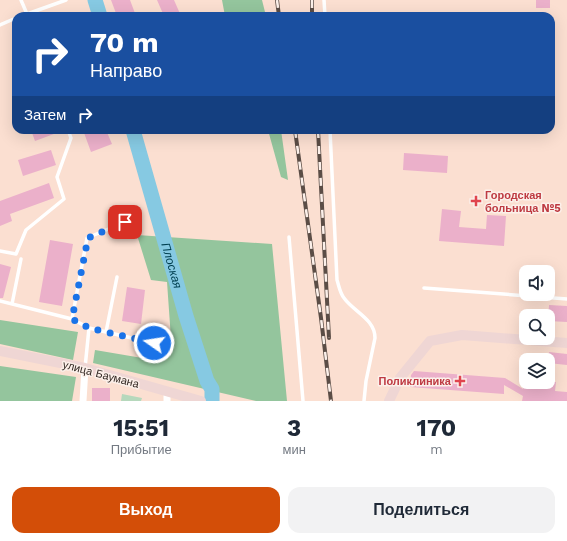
<!DOCTYPE html>
<html lang="ru">
<head>
<meta charset="utf-8">
<style>
	:root { --surface:#fff; --page:#f2f2f3; --text:#1f2937; --muted:#747a83; --accent:#d34e08 }
	body { margin:0; font-family:"Work Sans",sans-serif; background:var(--page); color:var(--text); height:100vh; display:flex; flex-direction:column; font-size:15px; white-space:nowrap }
	* { box-sizing:border-box; margin:0 }
	p { font-size:13px; color:var(--muted) }
	.icon { flex:none; width:22px; height:22px; fill:none; stroke:currentColor; stroke-width:2; stroke-linecap:round; stroke-linejoin:round }
	.map { position:relative; height:401px; overflow:hidden }
	.panel { display:flex; flex-direction:column; background:var(--surface); flex:1 }
	.panel>* { flex:none }
	.hud { position:absolute; left:12px; top:12px; width:543px; height:122px; border-radius:12px; box-shadow:0 4px 16px #0002; background:#1a4fa0; color:#fff; overflow:hidden }
	.controls { position:absolute; left:519px; top:265px; display:grid; gap:8px }
	.controls a { display:grid; place-items:center; width:36px; height:36px; border-radius:8px; background:var(--surface); box-shadow:0 4px 16px #0002; font-size:20px }
	.pin { position:absolute; display:grid; place-items:center; width:34px; height:34px; color:#fff; margin:-17px; border-radius:8px; box-shadow:0 2px 6px #0006 }
	.me { position:absolute; width:44px; margin:-22px; rotate:283deg; stroke-linejoin:round; filter:drop-shadow(0 0 3px #0008) }
	.turn { display:flex; align-items:center; gap:14px; height:84px; padding:0 12px; font-size:18px }
	.turn .icon { width:52px; height:52px; stroke-width:2.5 }
	.turn b { display:block; font-size:28px; line-height:34px }
	.then { display:flex; align-items:center; height:38px; padding:0 12px; background:#0003; gap:8px; font-size:15px }
	.eta { display:flex; justify-content:space-evenly; align-items:center; height:68px; text-align:center }
	.eta b { font-size:24px; font-weight:700; line-height:28px }
	.action { display:flex; gap:8px; margin-top:auto; padding:8px 12px }
	.action a { flex:1; height:46px; border-radius:12px; background:var(--accent); color:#fff; font-size:16px; font-weight:700; line-height:46px; text-align:center }
	.action a+a { background:var(--page); color:var(--text) }
	.map>svg:first-child { display:block }
</style>
</head>
<body>
<div class="map">
<svg width="567" height="401" viewBox="0 0 567 401">
	<rect width="100%" height="100%" fill="#fbdfd1"/>
	<path fill="#b6d8bc" d="M122,394L142,398L141,401H121Z"/>
	<path fill="#94c59d" d="M222,0H262L266,16H225Z
		M268,130H281L288,180L281,177Z
		M137,235L272,244L287,401H256L93,363L95,350L154,360L172,353L167,282L151,280Z
		M0,320L78,332L73,360L0,344Z
		M0,366L76,377L72,401H0Z"/>
	<g fill="none" stroke-linecap="round" stroke-linejoin="round">
		<g stroke="#86c9e2" stroke-width="15">
			<path d="M95,0L100,16"/>
			<path id="s1" d="M133,130L186,316L207,381L212,389V401"/>
		</g>
	</g>
	<path fill="#ebb0ca" d="M111,0H130L136,16H117Z
		M157,0H174L181,16H164Z
		M536,0H550V8H536Z
		M31,130H61L62,131L35,141Z
		M83,130H106L112,144L91,152Z
		M51,150L56,165L23,176L18,160Z
		M404,153L448,156L447,173L403,170Z
		M49,183L54,198L10,214L12,221L0,226V201Z
		M442,209L461,211L459,227L486,229L487,215L506,216L504,246L439,241Z
		M50,240L73,244L62,306L39,302Z
		M0,264L11,267L3,298H0Z
		M127,287L145,290L141,324L122,321Z
		M549,305L567,306V322L548,321Z
		M159,342L168,344L167,351L157,349Z
		M549,352L567,354V365L548,363Z
		M414,371L505,378L523,389L524,382H556L555,391L567,392V401H522L523,396L504,385V394L410,387L411,375Z
		M92,388H110V401H92Z"/>
	<g fill="none" stroke-linecap="round" stroke-linejoin="round">
		<path stroke="#fff" stroke-width="3.5" d="M21,0L27,14L66,0
			M324,0L325,16
			M0,25L16,18
			M330,130L337,280C339,286 340,293 344,298C354,312 375,319 375,338L366,381L364,401
			M289,237L303,401
			M0,251L16,254L26,230L64,199L57,177L71,138L68,130
			M424,288L567,299
			M0,301L72,319L89,328L85,368
			M12,304L21,259
			M72,319L87,238L125,222
			M89,328L153,343
			M106,332L117,277"/>
		<path stroke="#fff" stroke-width="7" d="M83,401L85,368
			M167,401V392"/>
		<path stroke="#efd6d4" stroke-width="10" d="M0,351L85,368L201,401
			M389,401L400,378L430,341L462,335L567,343"/>
		<g stroke="#5b4d46" stroke-width="4">
			<path id="rail" d="M277,0L279,16
				M312,0V16
				M295,130L321,318L331,401
				M318,130L329,338"/>
		</g>
		<use href="#rail" stroke="#fcf0ea" stroke-width="2.5" stroke-dasharray="8" stroke-linecap="butt"/>
	</g>
	<g fill="none" stroke-linecap="round" stroke-linejoin="round">
		<path stroke="#1a73e8" stroke-width="7" stroke-dasharray="0 12.6" d="M125,222L88,238L72,319L89,328L154,343"/>
	</g>
	<g fill="#e0444e" stroke="#fcf0ea" stroke-width="1.5">
		<path d="M474 195h4v4h4v4h-4v4h-4v-4h-4v-4h4z"/>
		<path d="M458 375h4v4h4v4h-4v4h-4v-4h-4v-4h4z"/>
	</g>
	<g text-anchor="middle" stroke-width="3" stroke-linejoin="round" paint-order="stroke">
		<g font-size="11" font-weight="bold" fill="#be3a42" stroke="#fcf0ea" text-anchor="start">
			<text x="485" y="199">Городская<tspan x="485" dy="13">больница №5</tspan></text>
			<text x="451" y="385" text-anchor="end">Поликлиника</text>
		</g>
		<g font-size="11" fill="#322722" stroke="#fcf0ea">
			<text transform="translate(101 374) rotate(15)" y="4">улица Баумана</text>
		</g>
		<g font-size="12" font-style="italic" fill="#003f50" stroke="#fcf0ea">
			<text dy="4" stroke="none"><textPath href="#s1" startOffset="141">Плоская</textPath></text>
		</g>
	</g>
</svg>
<div class="controls">
<a><svg class="icon" aria-label="sound" viewBox="0 0 24 24"><path d="M4 9h4l5-4v14l-5-4H4zM17 9q2 3 0 6"/></svg></a>
<a><svg class="icon" aria-label="search" viewBox="0 0 24 24"><circle cx="10" cy="10" r="6"/><path d="M15 15l6 6"/></svg></a>
<a><svg class="icon" aria-label="layers" viewBox="0 0 24 24"><path d="M12 4l9 5-9 5-9-5zM3 14l9 5 9-5"/></svg></a>
</div>
<div class="pin" style="left:125px;top:222px;background:#d93025"><svg class="icon" aria-label="arrive" viewBox="0 0 24 24"><path d="M6 21V4h12l-3 4 3 4H6"/></svg></div>
<svg class="me" style="left:154px;top:343px" viewBox="-20 -20 40 40"><circle r="17" fill="#1a73e8" stroke="#fff" stroke-width="3"/><path d="M0-11L8 9 0 5-8 9z" fill="#fff"/></svg>
<div class="hud">
<div class="turn"><svg class="icon" aria-label="right" viewBox="0 0 24 24"><path d="M7 20v-9h11M14 6l5 5-5 5"/></svg><div><b>70 m</b>Направо</div></div>
<div class="then">Затем<svg class="icon" aria-label="right" viewBox="0 0 24 24"><path d="M7 20v-9h11M14 6l5 5-5 5"/></svg></div>
</div>
</div>
<section class="panel">
<div class="eta">
<div><b>15:51</b><p>Прибытие</p></div>
<div><b>3</b><p>мин</p></div>
<div><b>170</b><p>m</p></div>
</div>
<div class="action"><a>Выход</a><a>Поделиться</a></div>
</section>
</body>
</html>
